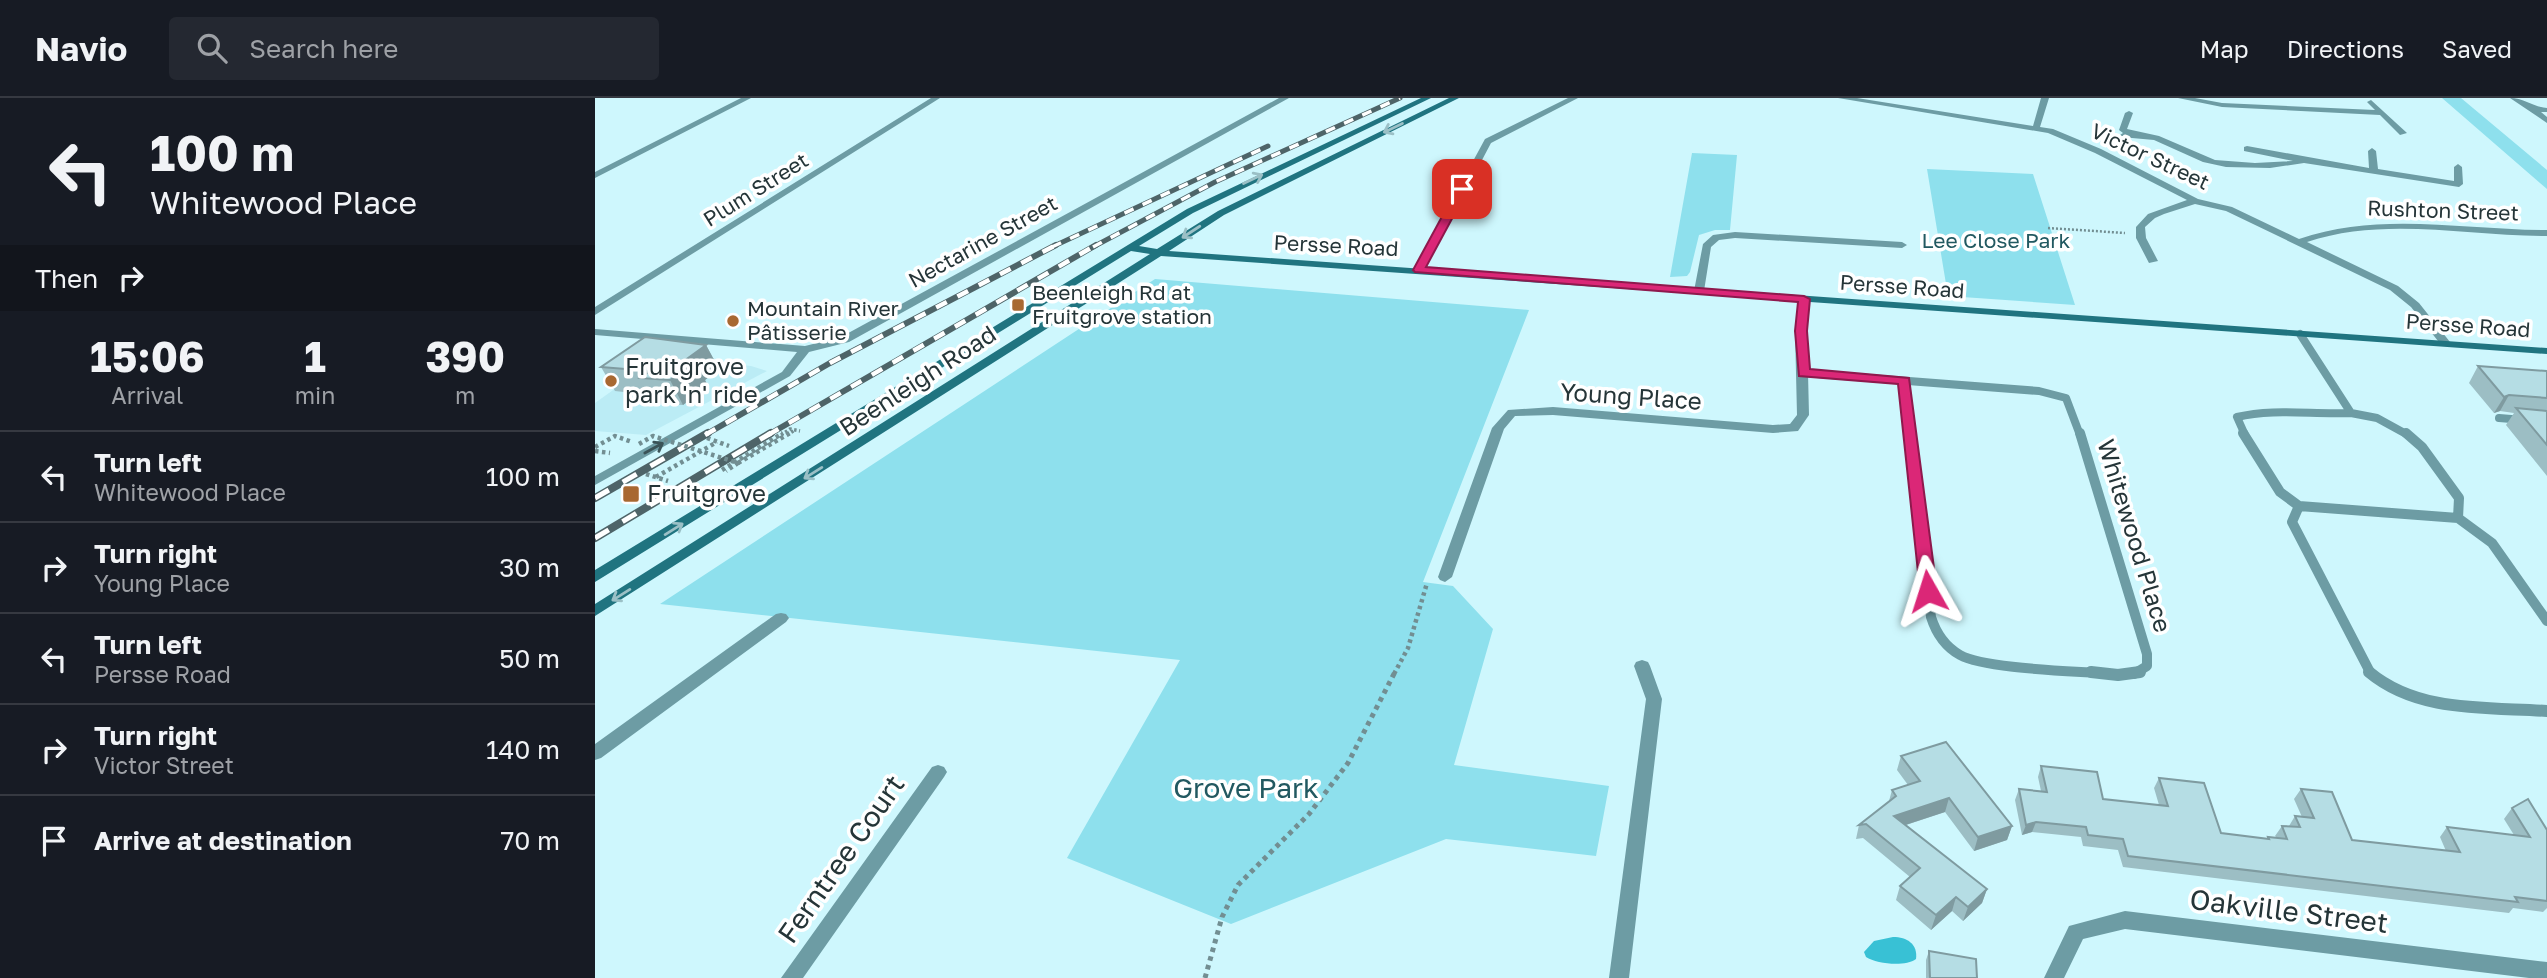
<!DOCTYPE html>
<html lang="en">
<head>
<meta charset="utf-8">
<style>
	:root { --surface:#171b24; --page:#242831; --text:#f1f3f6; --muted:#9ea1a6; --line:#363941 }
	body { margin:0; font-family:"Golos Text",sans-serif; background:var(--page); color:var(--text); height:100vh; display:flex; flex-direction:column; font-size:26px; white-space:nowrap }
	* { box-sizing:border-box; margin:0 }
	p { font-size:23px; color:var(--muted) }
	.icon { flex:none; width:38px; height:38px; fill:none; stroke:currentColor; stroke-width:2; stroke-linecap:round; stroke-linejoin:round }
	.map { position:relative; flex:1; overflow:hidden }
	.sheet { display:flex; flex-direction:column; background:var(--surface); width:595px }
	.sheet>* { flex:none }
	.guide { background:#171b24; color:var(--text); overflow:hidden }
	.pin { position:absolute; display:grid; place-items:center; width:60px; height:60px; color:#fff; margin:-30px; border-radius:14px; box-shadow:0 4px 10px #0006 }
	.me { position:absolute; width:77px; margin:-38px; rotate:354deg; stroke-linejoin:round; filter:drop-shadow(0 0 5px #0008) }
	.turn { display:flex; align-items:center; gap:24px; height:147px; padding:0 35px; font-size:32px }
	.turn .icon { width:91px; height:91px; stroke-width:2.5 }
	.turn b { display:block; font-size:49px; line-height:60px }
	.then { display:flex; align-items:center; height:66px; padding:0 35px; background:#0003; gap:14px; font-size:26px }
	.eta { display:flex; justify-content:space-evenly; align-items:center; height:119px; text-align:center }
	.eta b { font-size:42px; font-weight:700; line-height:49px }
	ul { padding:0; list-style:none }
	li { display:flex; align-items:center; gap:21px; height:91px; padding:0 35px; border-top:2px solid var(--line) }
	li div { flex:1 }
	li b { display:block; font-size:26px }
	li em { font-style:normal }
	header { display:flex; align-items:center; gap:42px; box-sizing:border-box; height:98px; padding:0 35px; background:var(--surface); border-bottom:2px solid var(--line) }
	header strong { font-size:33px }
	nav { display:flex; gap:38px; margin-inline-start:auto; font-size:24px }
	.search { width:490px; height:63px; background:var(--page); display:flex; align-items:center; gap:18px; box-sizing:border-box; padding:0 24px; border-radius:7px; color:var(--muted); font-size:26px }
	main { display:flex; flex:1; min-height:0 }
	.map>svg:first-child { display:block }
</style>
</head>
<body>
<header>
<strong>Navio</strong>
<div class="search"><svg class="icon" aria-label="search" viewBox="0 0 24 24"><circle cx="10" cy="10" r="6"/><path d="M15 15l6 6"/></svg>Search here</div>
<nav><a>Map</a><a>Directions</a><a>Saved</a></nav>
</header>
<main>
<section class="sheet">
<div class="guide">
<div class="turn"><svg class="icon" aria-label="left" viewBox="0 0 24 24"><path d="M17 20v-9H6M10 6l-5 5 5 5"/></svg><div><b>100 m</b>Whitewood Place</div></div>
<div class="then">Then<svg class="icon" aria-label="right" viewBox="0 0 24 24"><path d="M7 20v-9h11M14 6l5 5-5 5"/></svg></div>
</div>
<div class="eta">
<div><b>15:06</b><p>Arrival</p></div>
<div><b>1</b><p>min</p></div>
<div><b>390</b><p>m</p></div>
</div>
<ul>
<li><svg class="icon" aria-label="left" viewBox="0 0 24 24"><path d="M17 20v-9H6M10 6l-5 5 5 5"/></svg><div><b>Turn left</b><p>Whitewood Place</p></div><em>100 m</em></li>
<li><svg class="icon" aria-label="right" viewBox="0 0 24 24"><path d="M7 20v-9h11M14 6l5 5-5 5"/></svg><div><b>Turn right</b><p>Young Place</p></div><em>30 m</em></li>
<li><svg class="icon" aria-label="left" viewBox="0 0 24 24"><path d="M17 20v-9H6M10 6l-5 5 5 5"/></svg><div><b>Turn left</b><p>Persse Road</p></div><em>50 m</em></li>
<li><svg class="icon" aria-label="right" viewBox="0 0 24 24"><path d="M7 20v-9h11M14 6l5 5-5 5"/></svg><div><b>Turn right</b><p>Victor Street</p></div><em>140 m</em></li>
<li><svg class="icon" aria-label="arrive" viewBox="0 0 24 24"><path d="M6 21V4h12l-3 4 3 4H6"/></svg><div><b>Arrive at destination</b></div><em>70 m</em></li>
</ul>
</section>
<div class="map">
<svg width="1952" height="880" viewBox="0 0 1952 880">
	<rect width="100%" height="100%" fill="#cef7fd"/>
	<path fill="#bbecf5" d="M63,260L156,268L172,273L51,337L0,333V305Z"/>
	<path fill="#8ee0ed" d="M1847,0H1866L1952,72V91Z
		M1097,55L1142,57L1135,132H1120L1104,137L1095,174L1092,178L1075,179Z
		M1332,71L1438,76L1480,207L1353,198Z
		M560,181L934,212L828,484L858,488L898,531L859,667L1014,688L1001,758L851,741L636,826L472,760L585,562L65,506Z"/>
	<path fill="#38c1d5" d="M1298,839C1312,839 1323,846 1321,861C1310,869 1282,866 1271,859L1269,854L1279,843Z"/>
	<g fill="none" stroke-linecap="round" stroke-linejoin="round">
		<path stroke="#728e92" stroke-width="2.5" stroke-dasharray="2 2" stroke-linecap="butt" d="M1453,130L1530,135"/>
		<path stroke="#728e92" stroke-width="3.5" stroke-dasharray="2.5 2.5" stroke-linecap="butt" d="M186,337L195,331L205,333
			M192,337L200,332"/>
		<path stroke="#728e92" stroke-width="4.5" stroke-dasharray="3.5 3.5" stroke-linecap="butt" d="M112,340L134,348
			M0,349L20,338L37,344
			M0,353L15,355
			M143,365L195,335
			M127,372L188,335
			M51,376L73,383
			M61,379L122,344
			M799,576L813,550L832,485"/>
		<path stroke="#728e92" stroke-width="5" stroke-dasharray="4.5 4.5" stroke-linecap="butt" d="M610,880L627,819L643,787L714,716L753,665L800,574"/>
		<path stroke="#6d9ca4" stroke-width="8" d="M1705,236L1756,315L1782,320L1813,337
			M1209,275L1444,293L1471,300L1485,337
			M1309,283L1315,337
			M1904,320L1952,324
			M1650,337L1642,319C1679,310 1718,317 1756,315"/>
		<path stroke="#6d9ca4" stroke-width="10" d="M1315,335L1336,519C1341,535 1349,548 1365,557C1391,571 1479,573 1514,576
			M1485,335L1552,556V568L1539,576
			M1648,335L1685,394L1704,408L1863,420L1897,445L1952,523
			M1811,335L1827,349L1864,400L1863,420
			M1704,408L1697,424L1776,576"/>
		<path stroke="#6d9ca4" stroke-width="12" d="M1496,574L1523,577L1545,574
			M1774,574C1823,615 1891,609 1952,613"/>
		<path fill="#6d9ca4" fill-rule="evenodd" d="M146,0H156L0,80V74Z
			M336,0H345L0,217V209Z
			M684,0H694L254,244L214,254L195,278L0,387V378L187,274L202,254L0,237V231L210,248L246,239Z
			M973,0H983L896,45L829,172L820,174L819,172L890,41Z
			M1243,0H1262L1438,28L1446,0H1454L1445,29L1458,31L1506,51L1603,101L1637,109L1704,141C1784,113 1869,132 1952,132V138C1872,138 1789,118 1712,144L1803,188L1824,205L1855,244V248H1847L1816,209L1795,192L1631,113L1600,106L1569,116L1560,120L1550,129L1551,140L1563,163L1554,165L1541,140V129L1553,116L1592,102L1500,55L1453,35Z
			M1583,0H1600L1627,5L1780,12L1772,4L1776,2L1812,35L1805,37L1785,17L1627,9Z
			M1915,0C1929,0 1938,9 1952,10V14H1946L1952,19V25Z
			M1534,13L1538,15L1532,31L1564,38L1620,62L1660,65L1698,63L1649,53V49L1652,48L1774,70L1773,53L1777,50L1781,53L1783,71L1859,83V69L1863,66L1867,69L1868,86L1864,89L1709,65L1675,70L1631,69L1608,64L1559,42L1526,39L1525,37L1528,35L1524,32L1530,15Z
			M1140,134L1307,144L1312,147L1307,150L1140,140L1124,142L1116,149L1109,193L1104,196L1100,195L1099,193L1108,146L1118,137Z
			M1209,198L1214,201L1212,233L1214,317L1203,333L1178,335L958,317L920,318L909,331L857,479L850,484L845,482L843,479L897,330L913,312L958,309L1178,327L1195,326L1202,317L1200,233L1204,201Z
			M186,515L191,516L194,520L191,524L6,660L0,662V646L181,516Z
			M1047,562L1053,564L1055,568L1067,601L1034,880H1014L1051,601L1039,568L1041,564Z
			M343,667L349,669L352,674L349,679L208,880H186L337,669Z
			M1530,813L1952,864V880H1934L1530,831L1488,841L1469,880H1449L1474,828Z"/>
		<path fill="#207480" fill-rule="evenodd" d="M826,0H836L598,115L544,148L562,151L623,113L854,0H864L629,117L574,153L1952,250V256L566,158L0,518V506L555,156L536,153L0,484V472L592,111Z"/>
		<g stroke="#4e6468" stroke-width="5">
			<path id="rail-far2" d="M457,149L673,48
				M498,149L620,84L805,0"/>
		</g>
		<g stroke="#4e6468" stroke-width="6">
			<path id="rail-far1" d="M110,337L235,265L461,147
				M173,337L501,147"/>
		</g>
		<g stroke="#4e6468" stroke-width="8">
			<path id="rail" d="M0,400L113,335
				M0,440L176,335"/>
		</g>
		<use href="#rail-far2" stroke="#fff" stroke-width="3.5" stroke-dasharray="10" stroke-linecap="butt"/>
		<use href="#rail-far1" stroke="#fff" stroke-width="4.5" stroke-dasharray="12" stroke-linecap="butt"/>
		<use href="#rail" stroke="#fff" stroke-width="5" stroke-dasharray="16" stroke-linecap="butt"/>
		<path stroke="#728e92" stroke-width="4.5" stroke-dasharray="3.5 3.5" stroke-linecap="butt" d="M44,346L58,338L143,365L131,373"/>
	</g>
	<path fill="#9cbec4" d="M111,247L124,271L110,282L113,288L88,307L59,305L55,297L20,293L6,269Z
		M1883,268L1952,273V378L1911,327L1919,315L1905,313L1899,315L1874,285Z
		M1306,658L1417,728L1412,742L1379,753L1350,714L1311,727L1392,791L1387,805L1368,823L1357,813L1336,832L1301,802L1305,788L1315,779L1268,740L1261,741L1264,727L1294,703L1297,692L1313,687L1302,672Z
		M1446,668L1508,701L1564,707L1559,690L1564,680L1626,735L1672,741L1673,739H1681L1680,738L1687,728H1694L1700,718L1707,719L1699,701L1706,691L1757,742L1851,753L1845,739L1852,729L1919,737L1909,721L1917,710L1952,732V810L1948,814L1918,810L1914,815L1528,769L1523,752L1488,748L1486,739L1437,734L1427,737L1420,702L1424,691L1446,693L1443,679Z
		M1334,853L1382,880H1331V862Z"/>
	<path fill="#7f9ba0" d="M111,247L124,271L110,282L113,288L88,307L75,282L89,263Z
		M1914,297L1905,313L1899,315L1909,299Z
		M1354,700L1350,714L1295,732L1299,718Z
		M1441,724L1437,734L1427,737L1431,727Z
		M1417,728L1412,742L1379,753L1383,739Z
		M1392,791L1387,805L1368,823L1373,809Z
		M1361,799L1357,813L1336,832L1341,817Z"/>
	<path fill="#b5dde4" stroke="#7f9ba0" stroke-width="2" d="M50,239L111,247L89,263L100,264L75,282L45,280L55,273L6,269Z
		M1883,268L1952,273V300L1914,297L1909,299Z
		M1921,310L1952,313V347Z
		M1351,644L1417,728L1383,739L1354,700L1299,718L1392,791L1373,809L1361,799L1341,817L1305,788L1325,770L1271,726L1264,727L1301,698L1297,692L1325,683L1306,658Z
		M1446,668L1502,674L1508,701L1573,708L1564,680L1609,685L1626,735L1674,741L1673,739L1692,741L1687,728L1705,729L1700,718L1719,720L1706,691L1737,694L1757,742L1865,754L1852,729L1935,739L1917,710L1933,701L1952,732V803L1920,799L1923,804L1533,758L1528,741L1493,737L1491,729L1441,724L1431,727L1424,691L1452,694Z
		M1334,853L1381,861L1382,880H1335Z"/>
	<defs><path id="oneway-shaft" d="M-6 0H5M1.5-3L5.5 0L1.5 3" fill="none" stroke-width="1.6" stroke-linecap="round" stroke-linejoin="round" transform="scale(1.75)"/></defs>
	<g stroke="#9bc0c6">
		<use href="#oneway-shaft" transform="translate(798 30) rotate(154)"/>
		<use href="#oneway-shaft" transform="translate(658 81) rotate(-25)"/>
		<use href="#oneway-shaft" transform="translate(596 134) rotate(147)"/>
		<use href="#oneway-shaft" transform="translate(218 375) rotate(148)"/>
		<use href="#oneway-shaft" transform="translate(79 431) rotate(-32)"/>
		<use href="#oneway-shaft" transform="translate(26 497) rotate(148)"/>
	</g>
	<use stroke="#3b5458" href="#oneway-shaft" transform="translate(59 350) rotate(-29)"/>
	<path fill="#db2777" stroke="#8e194d" stroke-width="2" d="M867,88L873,91L831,169L1209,198L1215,201L1212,233L1215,271L1314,280L1342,493L1339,497L1333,498L1325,493L1303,286L1204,278L1200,233L1203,204L820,174L818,172L862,91Z"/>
	<g fill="#a86831" stroke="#fff" stroke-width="2.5">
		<rect x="416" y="200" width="14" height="14" rx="3.5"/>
		<circle cx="138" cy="223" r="7"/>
		<circle cx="16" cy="283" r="7"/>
		<rect x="27" y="387" width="18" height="18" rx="3.5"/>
	</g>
	<g text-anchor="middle" stroke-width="7" stroke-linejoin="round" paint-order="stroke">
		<g font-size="21" fill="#253538" stroke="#fff">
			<text transform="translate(1555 59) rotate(25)" y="7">Victor Street</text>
			<text transform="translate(161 92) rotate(-32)" y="7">Plum Street</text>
			<text transform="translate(1848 113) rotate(2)" y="7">Rushton Street</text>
			<text transform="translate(388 144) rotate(-29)" y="7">Nectarine Street</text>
			<text transform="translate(741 148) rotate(3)" y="7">Persse Road</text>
			<text transform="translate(1307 189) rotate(4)" y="7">Persse Road</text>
			<text transform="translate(1873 228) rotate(4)" y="7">Persse Road</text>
		</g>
		<g font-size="21" fill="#225961" stroke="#fff">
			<text x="1401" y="150">Lee Close Park</text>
		</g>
		<g font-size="21" fill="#253538" stroke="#fff" text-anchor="start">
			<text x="437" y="202">Beenleigh Rd at<tspan x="437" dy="24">Fruitgrove station</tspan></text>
			<text x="152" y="218">Mountain River<tspan x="152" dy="24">Pâtisserie</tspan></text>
		</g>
		<g font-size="24" fill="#253538" stroke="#fff" text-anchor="start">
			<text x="30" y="277">Fruitgrove<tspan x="30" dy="28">park 'n' ride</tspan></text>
			<text x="52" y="404">Fruitgrove</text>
		</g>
		<g font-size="24" fill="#253538" stroke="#fff">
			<text transform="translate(323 283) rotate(-33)" y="8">Beenleigh Road</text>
			<text transform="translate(1036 299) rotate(4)" y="8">Young Place</text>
			<text transform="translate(1539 438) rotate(73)" y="8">Whitewood Place</text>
		</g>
		<g font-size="28" fill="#225961" stroke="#fff">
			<text x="651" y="700">Grove Park</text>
		</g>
		<g font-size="28" fill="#253538" stroke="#fff">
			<text transform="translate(246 761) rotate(-55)" y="10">Ferntree Court</text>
			<text transform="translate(1694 813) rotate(7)" y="10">Oakville Street</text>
		</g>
	</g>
</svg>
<div class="pin" style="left:867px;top:91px;background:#d93025"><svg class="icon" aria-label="arrive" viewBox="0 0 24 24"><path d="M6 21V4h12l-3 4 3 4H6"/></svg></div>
<svg class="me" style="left:1333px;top:493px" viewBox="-20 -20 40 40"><path d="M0-17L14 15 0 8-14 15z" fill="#db2777" stroke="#fff" stroke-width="4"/></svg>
</div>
</main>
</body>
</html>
